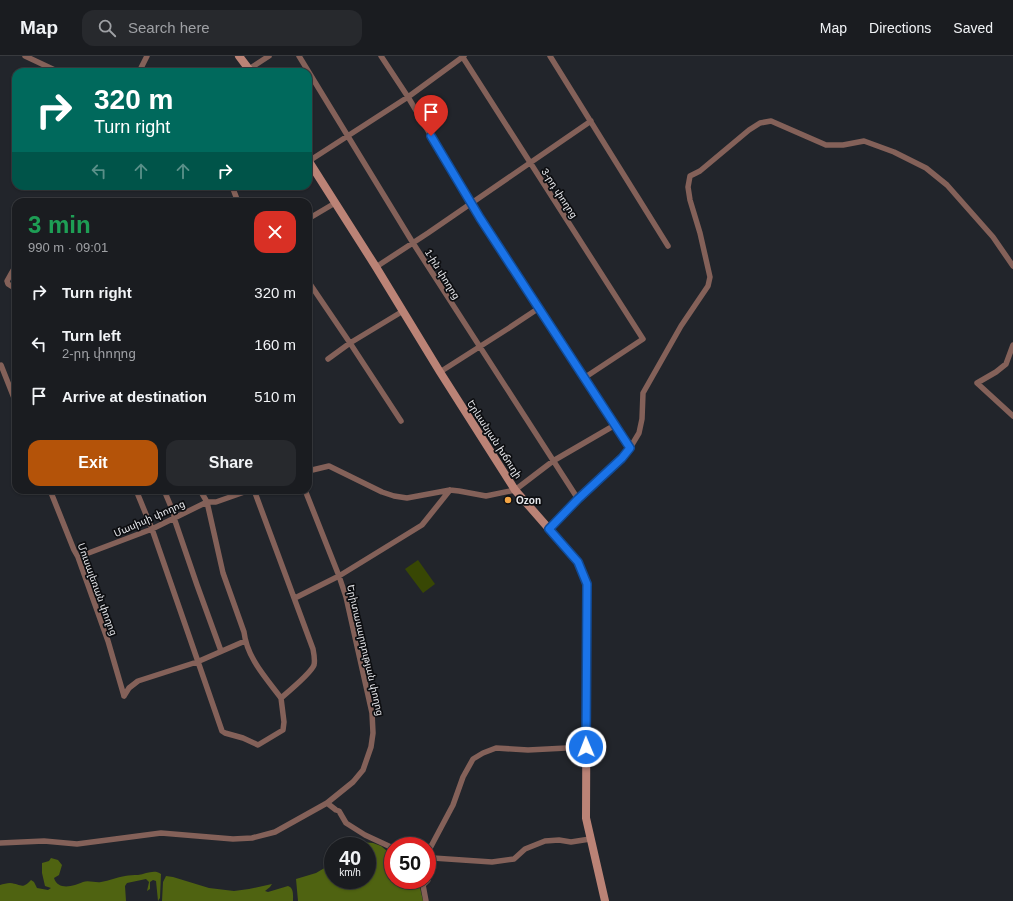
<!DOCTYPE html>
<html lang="en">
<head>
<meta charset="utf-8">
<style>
	:root { --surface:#1a1c20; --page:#27292d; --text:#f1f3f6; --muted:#9fa1a5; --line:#383a3e; --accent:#b45309 }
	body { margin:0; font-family:Helvetica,"Noto Sans Armenian",sans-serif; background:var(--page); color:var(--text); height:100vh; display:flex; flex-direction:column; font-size:15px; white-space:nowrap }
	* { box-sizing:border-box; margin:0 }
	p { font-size:13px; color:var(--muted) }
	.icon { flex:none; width:22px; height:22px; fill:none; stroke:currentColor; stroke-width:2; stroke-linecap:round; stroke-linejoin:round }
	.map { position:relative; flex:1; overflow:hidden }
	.sheet { position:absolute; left:12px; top:142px; width:300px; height:296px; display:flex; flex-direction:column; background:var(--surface); border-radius:12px; box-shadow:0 1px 3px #0004,0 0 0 1px var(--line) }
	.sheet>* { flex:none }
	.top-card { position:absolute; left:12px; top:12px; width:300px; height:122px; border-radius:12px; box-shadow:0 1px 3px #0004,0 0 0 1px var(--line); background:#00695c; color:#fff; overflow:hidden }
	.speed { position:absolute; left:324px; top:781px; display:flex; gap:8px; font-size:20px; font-weight:700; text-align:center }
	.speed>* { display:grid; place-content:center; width:52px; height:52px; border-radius:50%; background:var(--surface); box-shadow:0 1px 3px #0004,0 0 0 1px var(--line); line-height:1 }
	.speed small { font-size:10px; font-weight:400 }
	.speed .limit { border:6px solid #d22; background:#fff; color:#111 }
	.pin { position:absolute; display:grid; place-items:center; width:34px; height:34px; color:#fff; margin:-41px -17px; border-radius:50% 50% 50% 0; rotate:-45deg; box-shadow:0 0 4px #0007 }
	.pin .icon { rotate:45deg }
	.me { position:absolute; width:44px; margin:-22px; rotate:359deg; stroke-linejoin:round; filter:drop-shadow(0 0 3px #0008) }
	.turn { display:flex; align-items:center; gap:14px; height:84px; padding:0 16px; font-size:18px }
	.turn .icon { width:52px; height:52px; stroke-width:2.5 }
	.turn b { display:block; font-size:28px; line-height:34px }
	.lanes { display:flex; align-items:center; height:38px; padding:0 16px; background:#0003; justify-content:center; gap:20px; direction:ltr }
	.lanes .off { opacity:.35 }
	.round { display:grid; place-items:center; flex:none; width:42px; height:42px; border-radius:12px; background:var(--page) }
	.headline { display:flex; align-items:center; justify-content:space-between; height:68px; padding:0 16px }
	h1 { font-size:24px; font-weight:600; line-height:30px; color:#1e9e55 }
	.button { display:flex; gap:8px; margin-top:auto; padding:8px 16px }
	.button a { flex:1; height:46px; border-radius:12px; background:var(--accent); color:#fff; font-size:16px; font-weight:600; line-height:46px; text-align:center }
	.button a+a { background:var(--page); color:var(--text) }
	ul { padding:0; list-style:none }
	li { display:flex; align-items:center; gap:12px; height:52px; padding:0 16px }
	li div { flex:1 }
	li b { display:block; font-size:15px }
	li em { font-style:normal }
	header { display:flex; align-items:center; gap:24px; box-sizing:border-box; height:56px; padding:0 20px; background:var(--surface); border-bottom:1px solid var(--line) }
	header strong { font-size:19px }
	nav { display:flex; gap:22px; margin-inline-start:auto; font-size:14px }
	.search { width:280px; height:36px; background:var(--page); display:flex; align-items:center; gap:10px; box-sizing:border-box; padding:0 14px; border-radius:12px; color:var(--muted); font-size:15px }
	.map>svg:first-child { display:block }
</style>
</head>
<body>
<header>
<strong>Map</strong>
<div class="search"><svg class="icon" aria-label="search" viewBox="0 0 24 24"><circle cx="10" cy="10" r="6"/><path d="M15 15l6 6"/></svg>Search here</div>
<nav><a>Map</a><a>Directions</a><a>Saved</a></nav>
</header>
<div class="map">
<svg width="1013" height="845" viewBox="0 0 1013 845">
	<rect width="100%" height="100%" fill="#22252b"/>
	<path fill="#384704" d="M418,504L435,528L423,537L405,513Z"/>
	<path fill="#4f6311" d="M360,786L373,787L381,790L393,800V824H402L404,827H419L423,845H298L296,823L316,817L333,807V824H367V790H354Z
		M51,802L58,804L62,809L59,819L54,822C58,835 74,830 83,826C88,824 96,827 101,826C109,825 117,821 125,820C129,819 134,819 138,819C146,818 154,813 161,818L160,842L158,845L156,825L153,824L150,826V833L147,835L149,826L146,823L127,827L125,830L126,845H0V829C3,828 7,827 10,827C21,828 22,834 31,824L34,826L37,832L48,834L51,832L45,830L42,817V807L49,805Z
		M166,820L173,821L209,832L234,835L249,833L272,828L270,831L265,835L268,836L288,830C294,832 293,839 293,845H162L163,826Z"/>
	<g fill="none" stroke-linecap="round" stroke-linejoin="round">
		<path stroke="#846159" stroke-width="5.5" d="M25,0L59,16
			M299,0L413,187L578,443
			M381,0L408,41L480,162L630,392
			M462,0L643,283L584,322
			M550,0L668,190
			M249,13L269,0
			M139,16L147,0
			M309,105L408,41L464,0
			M232,130L238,146
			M308,163L335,147
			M16,209L7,225L8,228L16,233
			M376,211L428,177L591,65
			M308,225L350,287L401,365
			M1013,289L1006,308L996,316L977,327L1013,360
			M328,303L350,287L403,255
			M1,309L16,347
			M440,316L509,272L539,252
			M308,415L329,410L382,436L394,440L407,442L450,434L459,435L486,440L515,434L553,405L615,369
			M50,434L74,494L78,501L108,585L124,640
			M136,434L152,473L222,675L225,677L243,682L258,689L283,674L284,666L281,642C288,636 311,617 314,609C315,605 314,598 313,593L254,434
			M164,434L174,458V462L197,529L221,595
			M200,434L207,446L223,517L244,576C247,602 266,622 281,642
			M549,473L578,443L622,402L630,392L639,377L642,363L643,337L681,270L708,230L710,221L700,177L690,144L688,131L690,120L700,115L749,74L760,67L771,65L826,89H843L864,85L894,96L926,112L947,129L993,181L1013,210
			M78,501L152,473L207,446H216L250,434
			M295,542L339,520L422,469L450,434
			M124,640L129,632L138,625L197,606L245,585
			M586,691L528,694L496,692L483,697L473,703L463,721L453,749L428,796V804L433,802L492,806L514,803L525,793L545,785L559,784L571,786L590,783
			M327,747L336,754L339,755L346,767L365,779L393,792
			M0,787L44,785L77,788L161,777L233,783L252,782L275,776L327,747L353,726L363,714L371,691L373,677L372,657L346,541L339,520L305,434
			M426,845L423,829L428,824V804"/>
		<path stroke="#bb8376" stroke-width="8" d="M239,0L251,16
			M308,104L376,211L440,316L515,434L578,506L587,528L586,762L605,845"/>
	</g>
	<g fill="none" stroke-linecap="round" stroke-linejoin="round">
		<g stroke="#114b97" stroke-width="10">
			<path id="route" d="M431,80L480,162L630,392L622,402L578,443L549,473L578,506L587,528L586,691"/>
		</g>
		<use href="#route" stroke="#1a73e8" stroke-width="7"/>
	</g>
	<circle fill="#f3a443" stroke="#0d0e11" stroke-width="1.5" cx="508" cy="444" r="4"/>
	<g text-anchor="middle" stroke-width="3.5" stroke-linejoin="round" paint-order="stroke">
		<g font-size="10" fill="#e8e9ed" stroke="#0d0e11">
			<text transform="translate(560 137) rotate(57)" y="4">3-րդ փողոց</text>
			<text transform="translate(443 218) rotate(58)" y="4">1-ին փողոց</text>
			<text transform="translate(495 383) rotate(57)" y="4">Երևանյան խճուղի</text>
			<text transform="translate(149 462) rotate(-24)" y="4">Մասիսի փողոց</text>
			<text transform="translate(98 533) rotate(70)" y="4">Մուսալեռան փողոց</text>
			<text transform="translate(366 594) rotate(77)" y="4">Երիտասարդության փողոց</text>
		</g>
		<g font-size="10" font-weight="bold" fill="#e8e9ed" stroke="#0d0e11" text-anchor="start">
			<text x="516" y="448">Ozon</text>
		</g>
	</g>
</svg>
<div class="speed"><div>40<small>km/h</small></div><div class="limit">50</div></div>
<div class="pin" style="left:431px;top:80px;background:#d93025"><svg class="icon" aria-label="arrive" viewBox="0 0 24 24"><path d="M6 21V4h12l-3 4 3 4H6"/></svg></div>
<svg class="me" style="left:586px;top:691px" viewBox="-20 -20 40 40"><circle r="17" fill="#1a73e8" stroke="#fff" stroke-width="3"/><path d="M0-11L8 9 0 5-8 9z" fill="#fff"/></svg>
<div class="top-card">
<div class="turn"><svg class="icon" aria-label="right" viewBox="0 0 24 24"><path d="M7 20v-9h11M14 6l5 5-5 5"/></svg><div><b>320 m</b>Turn right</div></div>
<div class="lanes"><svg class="icon off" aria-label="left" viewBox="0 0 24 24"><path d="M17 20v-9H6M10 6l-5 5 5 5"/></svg><svg class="icon off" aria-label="ahead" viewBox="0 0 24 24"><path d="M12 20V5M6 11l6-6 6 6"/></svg><svg class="icon off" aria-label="ahead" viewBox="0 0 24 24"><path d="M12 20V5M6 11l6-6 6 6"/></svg><svg class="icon" aria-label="right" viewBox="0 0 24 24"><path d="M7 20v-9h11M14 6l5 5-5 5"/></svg></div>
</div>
<section class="sheet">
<div class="headline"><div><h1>3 min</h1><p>990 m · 09:01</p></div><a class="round" style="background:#d93025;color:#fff"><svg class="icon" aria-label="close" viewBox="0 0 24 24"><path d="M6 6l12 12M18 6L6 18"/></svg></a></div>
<ul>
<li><svg class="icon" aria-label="right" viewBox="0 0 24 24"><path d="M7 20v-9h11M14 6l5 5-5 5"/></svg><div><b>Turn right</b></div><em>320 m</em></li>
<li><svg class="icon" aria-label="left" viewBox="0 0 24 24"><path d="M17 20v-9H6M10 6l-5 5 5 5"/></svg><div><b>Turn left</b><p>2-րդ փողոց</p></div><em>160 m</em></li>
<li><svg class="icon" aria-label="arrive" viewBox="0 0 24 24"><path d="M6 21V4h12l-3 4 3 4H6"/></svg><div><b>Arrive at destination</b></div><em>510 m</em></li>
</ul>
<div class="button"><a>Exit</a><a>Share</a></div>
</section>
</div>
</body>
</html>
